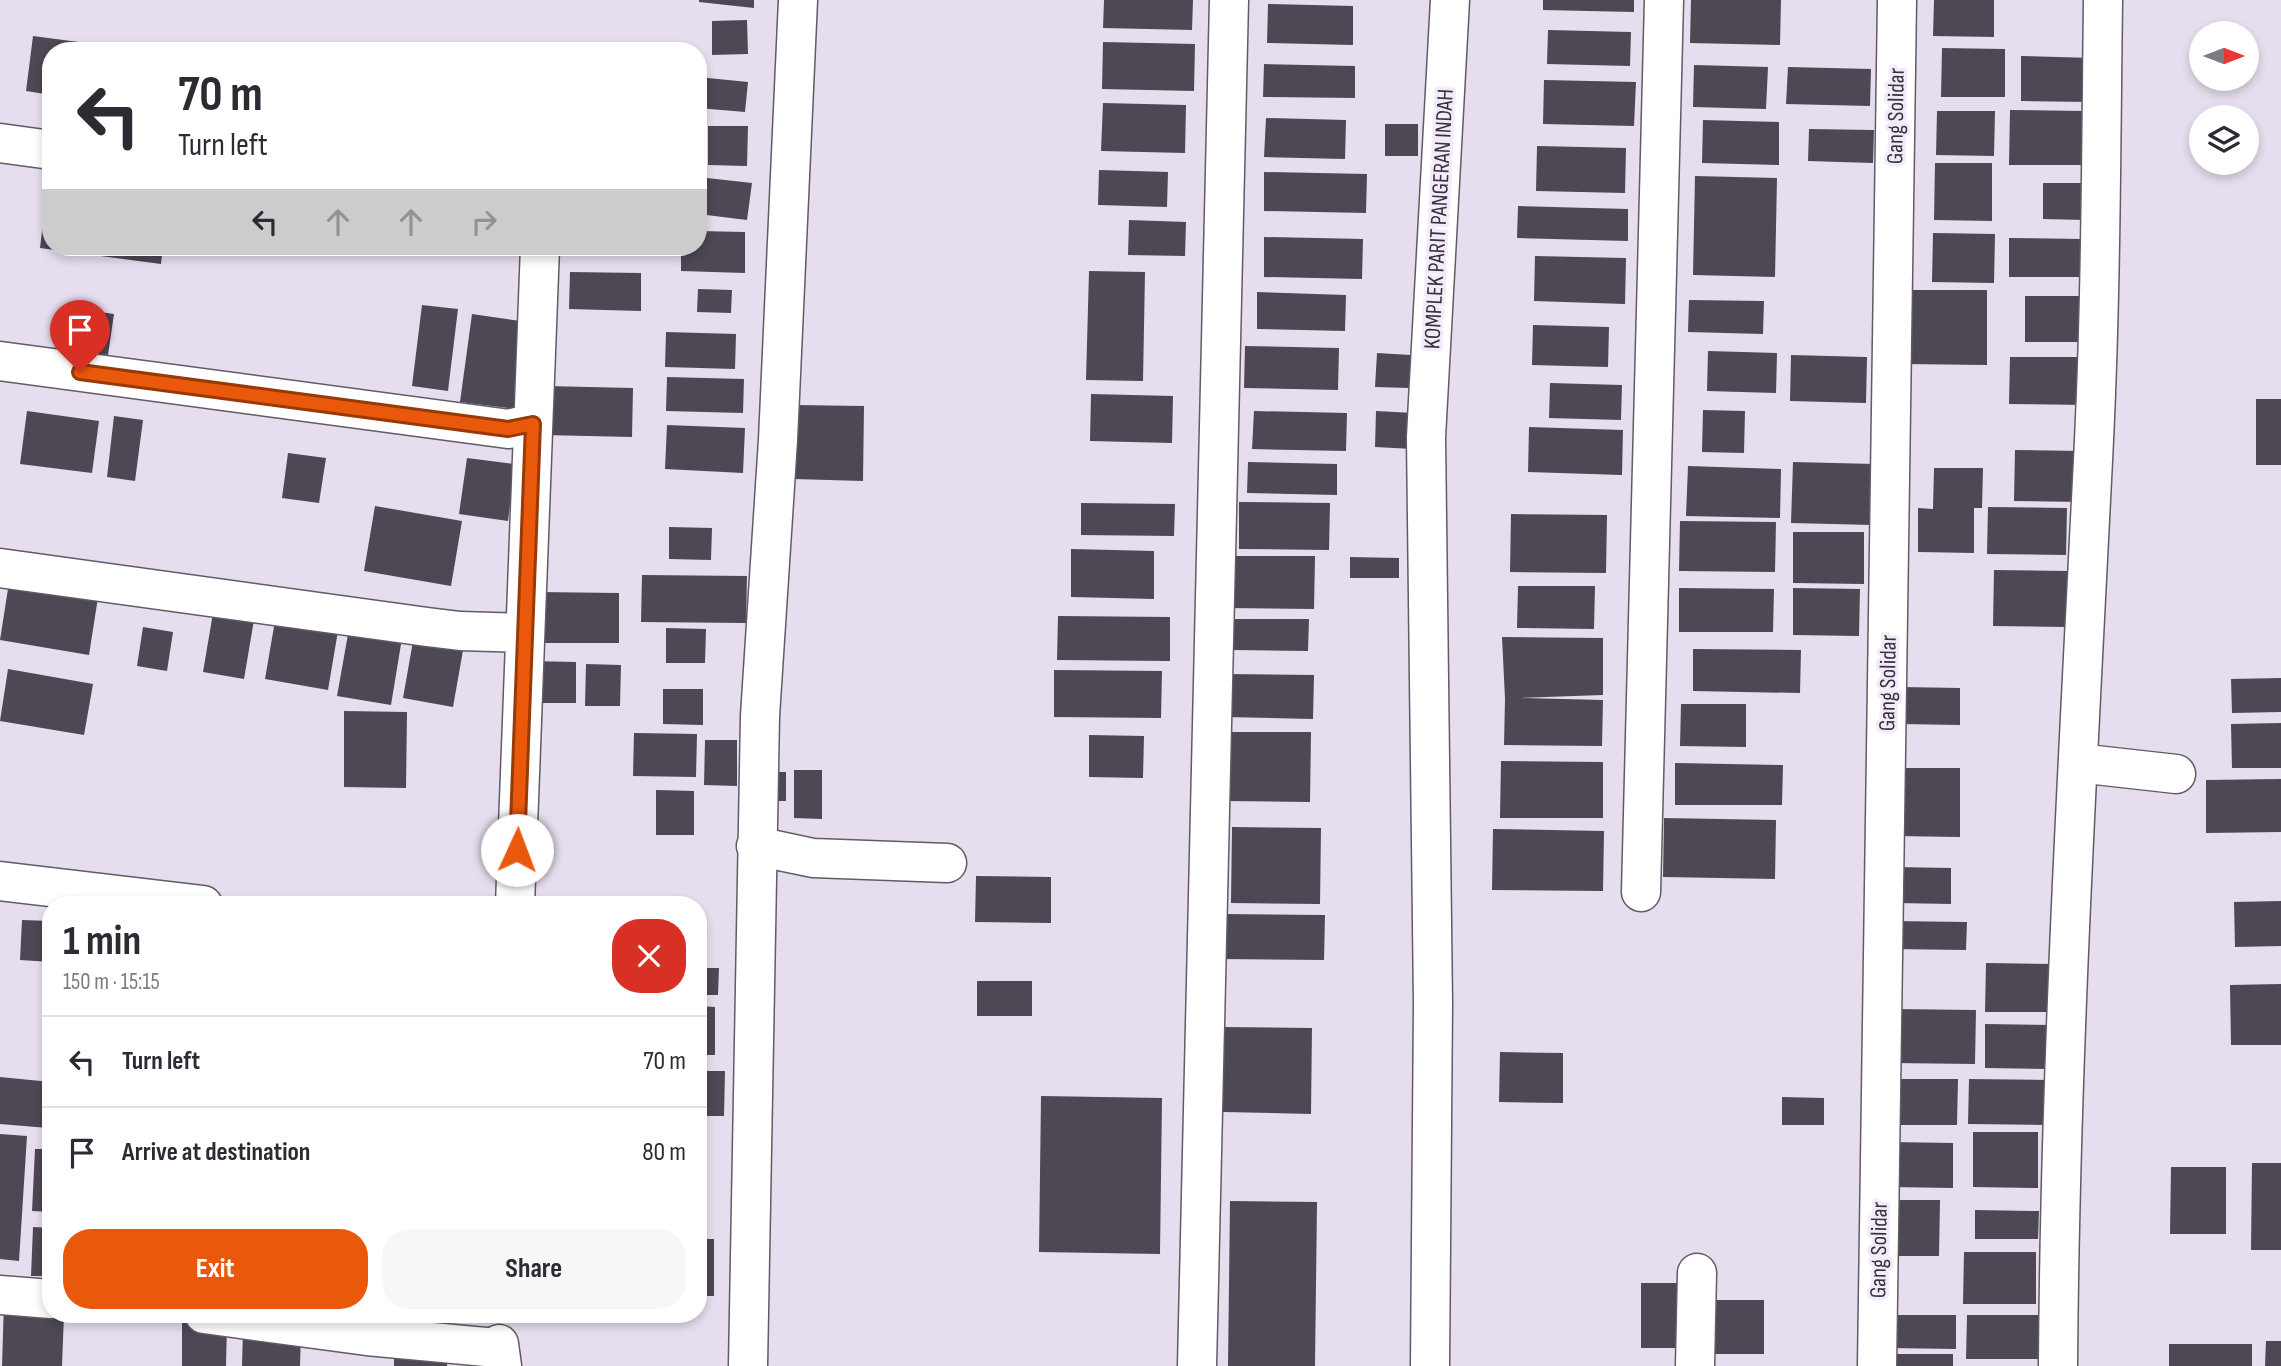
<!DOCTYPE html>
<html lang="en">
<head>
<meta charset="utf-8">
<style>
	:root { --surface:#fff; --page:#f7f7f7; --text:#2b2b33; --muted:#7c7c81; --line:#e1e1e2; --accent:#ea580c }
	body { margin:0; font-family:"Sofia Sans Condensed",sans-serif; background:var(--page); color:var(--text); height:100vh; display:flex; flex-direction:column; font-size:26px; white-space:nowrap }
	* { box-sizing:border-box; margin:0 }
	p { font-size:23px; color:var(--muted) }
	.icon { flex:none; width:38px; height:38px; fill:none; stroke:currentColor; stroke-width:2; stroke-linecap:round; stroke-linejoin:round }
	.map { position:relative; flex:1; overflow:hidden }
	.details { position:absolute; left:42px; top:896px; width:665px; height:427px; display:flex; flex-direction:column; background:var(--surface); border-radius:28px; box-shadow:0 4px 10px #0003 }
	.details>* { flex:none }
	.top-card { position:absolute; left:42px; top:42px; width:665px; height:214px; border-radius:28px; box-shadow:0 4px 10px #0003; background:#fff; color:var(--text); overflow:hidden }
	.needle { width:46px; rotate:90deg }
	.controls { position:absolute; left:2189px; top:21px; display:grid; gap:14px }
	.controls a { display:grid; place-items:center; width:70px; height:70px; border-radius:50%; background:var(--surface); box-shadow:0 4px 10px #0003; font-size:35px }
	.pin { position:absolute; display:grid; place-items:center; width:60px; height:60px; color:#fff; margin:-72px -30px; border-radius:50% 50% 50% 0; rotate:-45deg; box-shadow:0 0 7px #0007 }
	.pin .icon { rotate:45deg }
	.me { position:absolute; width:77px; margin:-38px; rotate:2deg; stroke-linejoin:round; filter:drop-shadow(0 0 5px #0008) }
	.turn { display:flex; align-items:center; gap:24px; height:147px; padding:0 21px; font-size:32px }
	.turn .icon { width:91px; height:91px; stroke-width:2.5 }
	.turn b { display:block; font-size:49px; line-height:60px }
	.lanes { display:flex; align-items:center; height:66px; padding:0 21px; background:#0003; justify-content:center; gap:35px; direction:ltr }
	.lanes .off { opacity:.35 }
	.round { display:grid; place-items:center; flex:none; width:74px; height:74px; border-radius:28px; background:var(--page) }
	.summary { display:flex; align-items:center; justify-content:space-between; height:119px; padding:0 21px }
	h1 { font-size:42px; font-weight:700; line-height:52px }
	.cta { display:flex; gap:14px; margin-top:auto; padding:14px 21px }
	.cta a { flex:1; height:80px; border-radius:28px; background:var(--accent); color:#fff; font-size:28px; font-weight:700; line-height:80px; text-align:center }
	.cta a+a { background:var(--page); color:var(--text) }
	ul { padding:0; list-style:none }
	li { display:flex; align-items:center; gap:21px; height:91px; padding:0 21px; border-top:2px solid var(--line) }
	li div { flex:1 }
	li b { display:block; font-size:26px }
	li em { font-style:normal }
	.map>svg:first-child { display:block }
</style>
</head>
<body>
<div class="map">
<svg width="2281" height="1366" viewBox="0 0 2281 1366">
	<rect width="100%" height="100%" fill="#e6deee"/>
	<path fill="#4e4754" d="M699,0H754V8L699,2Z
		M1104,0H1193L1192,30L1103,28Z
		M1543,0H1634V12L1543,10Z
		M1691,0H1781L1780,45L1690,43Z
		M1934,0H1994V37L1933,36Z
		M1268,4L1353,6V45L1267,43Z
		M747,20L748,54L712,55V21Z
		M1548,30L1631,32L1630,66L1547,64Z
		M33,36L132,49V51H51V95L26,91Z
		M1103,42L1195,44L1194,91L1102,89Z
		M141,43L185,49V51H140Z
		M1942,48L2005,49V97H1941Z
		M2021,56L2092,58V102L2021,101Z
		M1264,64L1355,66V98L1263,97Z
		M1694,65L1768,67L1766,109L1693,107Z
		M1788,67L1871,69L1870,106L1786,104Z
		M698,77L748,82L745,112L698,108Z
		M1544,80L1636,82L1634,126L1543,124Z
		M1103,103L1186,105L1185,153L1101,151Z
		M2010,110L2083,111L2082,165H2009Z
		M1937,111H1995L1994,156L1936,155Z
		M1266,118L1346,120L1345,159L1264,157Z
		M1703,120L1779,122V165L1702,163Z
		M1385,124H1418V156H1385Z
		M708,126H748L747,166L708,165Z
		M1809,129L1874,130L1873,163L1808,161Z
		M1537,146L1626,148L1625,193L1536,191Z
		M1935,163H1992V221L1934,220Z
		M1099,170L1168,172L1167,207L1098,205Z
		M49,172L51,173V247H163L161,264L40,248Z
		M1264,172L1367,174L1366,213L1264,211Z
		M1695,176L1777,178L1775,277L1693,275Z
		M698,177L752,183L747,220L698,214Z
		M2043,183H2084V220L2043,219Z
		M1518,206L1628,209V241L1517,238Z
		M1129,220L1186,222L1185,256L1128,255Z
		M698,231L745,232V273L681,271V247H698Z
		M1933,233L1995,234L1994,283L1932,282Z
		M1264,237L1363,239L1362,279L1264,277Z
		M2009,238L2084,239V277H2009Z
		M1535,256L1626,258L1625,304L1534,301Z
		M1089,271L1145,272L1143,381L1086,380Z
		M570,272L641,273V311L569,309Z
		M698,289L732,290L731,313L697,312Z
		M1905,290H1987V365L1904,364Z
		M1257,292L1346,295L1345,331L1257,329Z
		M2025,296H2087V342H2025Z
		M1689,300L1764,301L1763,334L1688,332Z
		M422,305L458,309L448,391L412,386Z
		M64,307L114,314L108,355L58,349Z
		M472,314L527,322L516,409L460,402Z
		M1533,325L1609,327L1608,367L1532,365Z
		M666,332L736,334L735,369L665,367Z
		M1245,346L1339,348L1338,390L1244,388Z
		M1708,351L1777,353L1776,393L1707,391Z
		M1377,353L1411,355L1410,388L1375,387Z
		M1791,355L1867,357L1866,403L1790,401Z
		M2010,357H2089V405L2009,404Z
		M667,377L744,379L743,413L666,411Z
		M1550,383L1622,385L1621,420L1549,418Z
		M545,386L633,388L632,437L544,435Z
		M1091,394L1173,396L1172,443L1090,441Z
		M2256,399H2281V465H2256Z
		M795,405L864,406L863,481L794,479Z
		M1703,410L1745,411L1744,453L1702,452Z
		M27,411L99,421L92,473L20,464Z
		M1254,411L1347,413L1346,451L1252,449Z
		M1376,411L1414,413L1413,449L1375,447Z
		M114,416L143,420L135,481L107,477Z
		M667,425L745,428L743,473L665,469Z
		M1529,427L1623,430L1622,475L1528,472Z
		M2015,450L2083,451V502L2014,501Z
		M288,453L326,458L319,503L282,498Z
		M467,458L515,464L508,521L459,514Z
		M1248,462L1337,464V495L1247,493Z
		M1793,462L1875,464L1873,525L1791,523Z
		M1688,466L1781,469L1780,518L1686,516Z
		M1934,468H1983L1982,508H1974V553L1918,552V508L1933,509Z
		M1239,502L1330,503L1329,550L1239,549Z
		M1081,503L1175,504L1174,536L1081,535Z
		M375,506L462,521L451,586L364,571Z
		M1988,507L2067,508L2066,555L1987,554Z
		M1511,514L1607,515L1606,573L1510,572Z
		M1680,521L1776,522L1775,572L1679,571Z
		M669,527L712,528L711,560L669,559Z
		M1793,532H1864V584L1793,583Z
		M1071,549L1154,551V599L1071,597Z
		M1225,556H1315L1314,609L1225,608Z
		M1350,557L1399,558V578H1350Z
		M1994,570L2067,571L2066,627L1993,626Z
		M642,575L747,576L746,623L641,622Z
		M10,576L99,591L89,655L0,640Z
		M1518,586H1595L1594,629L1517,628Z
		M1679,588L1774,589L1773,632H1679Z
		M1793,588L1860,589L1859,636L1793,635Z
		M538,592L619,593V643H538Z
		M214,607L255,614L244,679L203,672Z
		M276,615L339,625L328,690L265,679Z
		M1058,616L1170,617V661L1057,660Z
		M1232,619H1309L1308,651L1232,650Z
		M350,623L403,632L391,705L337,696Z
		M143,627L173,632L167,671L137,666Z
		M666,628L706,629L705,663H666Z
		M415,630L465,639L453,707L403,698Z
		M1502,637L1603,638V695L1520,698L1603,700L1602,746L1504,745L1505,699Z
		M1693,649L1801,650L1800,693L1693,691Z
		M531,661L576,662V703H531Z
		M586,664L621,665L620,706H585Z
		M8,669L93,684L84,735L0,721Z
		M1054,670L1162,671L1161,718L1054,717Z
		M1225,674L1314,675L1313,719L1225,717Z
		M2281,678V712L2232,713L2231,679Z
		M1901,687L1960,688V725L1900,724Z
		M663,689H703V725L663,724Z
		M1681,704H1746V747L1680,746Z
		M344,711L407,712L406,788L344,787Z
		M2281,723V768H2232L2231,724Z
		M1226,732H1311L1310,802L1225,801Z
		M634,733L697,734L696,777L633,776Z
		M1089,735L1144,736L1143,778L1089,777Z
		M705,740H737V786L704,785Z
		M1501,761L1603,762V818H1500Z
		M1675,763L1783,765L1782,805H1675Z
		M1896,768H1960V837L1895,836Z
		M794,770H822V819L794,818Z
		M764,772H786V801H763Z
		M2281,779V832L2206,833V780Z
		M656,790L694,791V835H656Z
		M1664,818L1776,820L1775,879L1663,877Z
		M1232,827L1321,828L1320,904L1231,903Z
		M1493,829L1604,831L1603,891L1492,890Z
		M1895,867L1951,868V904L1895,903Z
		M976,876L1051,877V923L975,922Z
		M2281,901V946L2235,947L2234,902Z
		M1219,914L1325,915L1324,960L1219,959Z
		M22,920L51,921V962L20,960Z
		M1892,921L1967,922L1966,950L1891,949Z
		M1986,963L2052,964V1012H1985Z
		M698,968H719L718,995H698Z
		M977,981H1032V1016H977Z
		M2281,984V1045H2231L2230,985Z
		M698,1006L715,1007V1055H698Z
		M1893,1009L1976,1010L1975,1064L1892,1063Z
		M1985,1024L2050,1025L2049,1069L1985,1068Z
		M1223,1027L1312,1028L1311,1114L1223,1112Z
		M1500,1052L1563,1053V1103L1499,1102Z
		M698,1071H725L724,1116H698Z
		M0,1077L51,1082L48,1128L0,1124Z
		M1893,1079H1958L1957,1125H1892Z
		M1969,1079L2047,1080L2046,1125L1968,1124Z
		M1041,1096L1162,1098L1160,1254L1039,1252Z
		M1782,1097L1824,1098V1125H1782Z
		M1973,1132H2038V1188L1973,1187Z
		M0,1134L27,1136L19,1261L0,1259Z
		M1891,1142L1953,1143V1188L1890,1187Z
		M35,1149H51V1212L32,1211Z
		M2252,1163H2281V1250H2251Z
		M2171,1167H2226V1234H2170Z
		M1886,1200H1940L1939,1256H1885Z
		M1230,1201L1317,1202L1315,1366H1228Z
		M1975,1210L2039,1211L2038,1239H1975Z
		M33,1227L51,1228V1276H31Z
		M698,1239H714V1296H698Z
		M1964,1252H2036V1304H1963Z
		M1641,1283H1688L1687,1348H1641Z
		M1701,1300H1764V1354H1701Z
		M4,1302L51,1314H64L62,1366H2Z
		M1888,1315H1956V1349L1887,1348Z
		M1967,1315H2040V1359H1966Z
		M182,1323L227,1324L226,1366H182Z
		M243,1330L301,1331L300,1366H242Z
		M2266,1341H2281V1366H2265Z
		M2169,1344H2252V1366H2169Z
		M1893,1354H1953V1366H1893Z
		M394,1355H448L447,1366H394Z"/>
	<g fill="none" stroke-linecap="round" stroke-linejoin="round">
		<g stroke="#615a67" stroke-width="41">
			<path id="minor" d="M0,143L51,150
				M0,361L508,429L533,423
				M0,568L427,627L460,631L525,633
				M2078,763L2176,774
				M756,846L813,858L947,863
				M0,881L203,905
				M1641,892L1664,0
				M515,905L540,247
				M0,1295L51,1299
				M204,1314L367,1336L496,1348L499,1344L502,1366
				M748,1366L760,716L778,440L798,0
				M1197,1366L1229,0
				M1430,1366L1433,1003L1426,437L1450,0
				M1695,1366L1697,1273
				M1877,1366L1897,0
				M2058,1366C2060,1064 2078,762 2093,460C2101,307 2101,153 2103,0"/>
		</g>
		<use href="#minor" stroke="#fff" stroke-width="38"/>
	</g>
	<g fill="none" stroke-linecap="round" stroke-linejoin="round">
		<g stroke="#983908" stroke-width="18">
			<path id="route" d="M80,372L508,429L533,424L517,850"/>
		</g>
		<use href="#route" stroke="#ea580c" stroke-width="12"/>
	</g>
	<g text-anchor="middle" stroke-width="7" stroke-linejoin="round" paint-order="stroke">
		<g font-size="23" fill="#363339" stroke="#f3ebfb">
			<text transform="translate(1895 116) rotate(-89)" y="8">Gang Solidar</text>
			<text transform="translate(1438 219) rotate(-87)" y="8">KOMPLEK PARIT PANGERAN INDAH</text>
			<text transform="translate(1887 683) rotate(-89)" y="8">Gang Solidar</text>
			<text transform="translate(1878 1250) rotate(-89)" y="8">Gang Solidar</text>
		</g>
	</g>
</svg>
<div class="controls">
<a><svg class="needle" viewBox="-14 -14 28 28"><path d="M0-13l5 13h-10z" fill="#e53935"/><path d="M0 13l5-13h-10z" fill="#7c7c81"/></svg></a>
<a><svg class="icon" aria-label="layers" viewBox="0 0 24 24"><path d="M12 4l9 5-9 5-9-5zM3 14l9 5 9-5"/></svg></a>
</div>
<div class="pin" style="left:80px;top:372px;background:#d93025"><svg class="icon" aria-label="arrive" viewBox="0 0 24 24"><path d="M6 21V4h12l-3 4 3 4H6"/></svg></div>
<svg class="me" style="left:517px;top:850px" viewBox="-20 -20 40 40"><circle r="19" fill="#fff"/><path d="M0-13L10 11 0 6-10 11z" fill="#ea580c"/></svg>
<div class="top-card">
<div class="turn"><svg class="icon" aria-label="left" viewBox="0 0 24 24"><path d="M17 20v-9H6M10 6l-5 5 5 5"/></svg><div><b>70 m</b>Turn left</div></div>
<div class="lanes"><svg class="icon" aria-label="left" viewBox="0 0 24 24"><path d="M17 20v-9H6M10 6l-5 5 5 5"/></svg><svg class="icon off" aria-label="ahead" viewBox="0 0 24 24"><path d="M12 20V5M6 11l6-6 6 6"/></svg><svg class="icon off" aria-label="ahead" viewBox="0 0 24 24"><path d="M12 20V5M6 11l6-6 6 6"/></svg><svg class="icon off" aria-label="right" viewBox="0 0 24 24"><path d="M7 20v-9h11M14 6l5 5-5 5"/></svg></div>
</div>
<section class="details">
<div class="summary"><div><h1>1 min</h1><p>150 m · 15:15</p></div><a class="round" style="background:#d93025;color:#fff"><svg class="icon" aria-label="close" viewBox="0 0 24 24"><path d="M6 6l12 12M18 6L6 18"/></svg></a></div>
<ul>
<li><svg class="icon" aria-label="left" viewBox="0 0 24 24"><path d="M17 20v-9H6M10 6l-5 5 5 5"/></svg><div><b>Turn left</b></div><em>70 m</em></li>
<li><svg class="icon" aria-label="arrive" viewBox="0 0 24 24"><path d="M6 21V4h12l-3 4 3 4H6"/></svg><div><b>Arrive at destination</b></div><em>80 m</em></li>
</ul>
<div class="cta"><a>Exit</a><a>Share</a></div>
</section>
</div>
</body>
</html>
